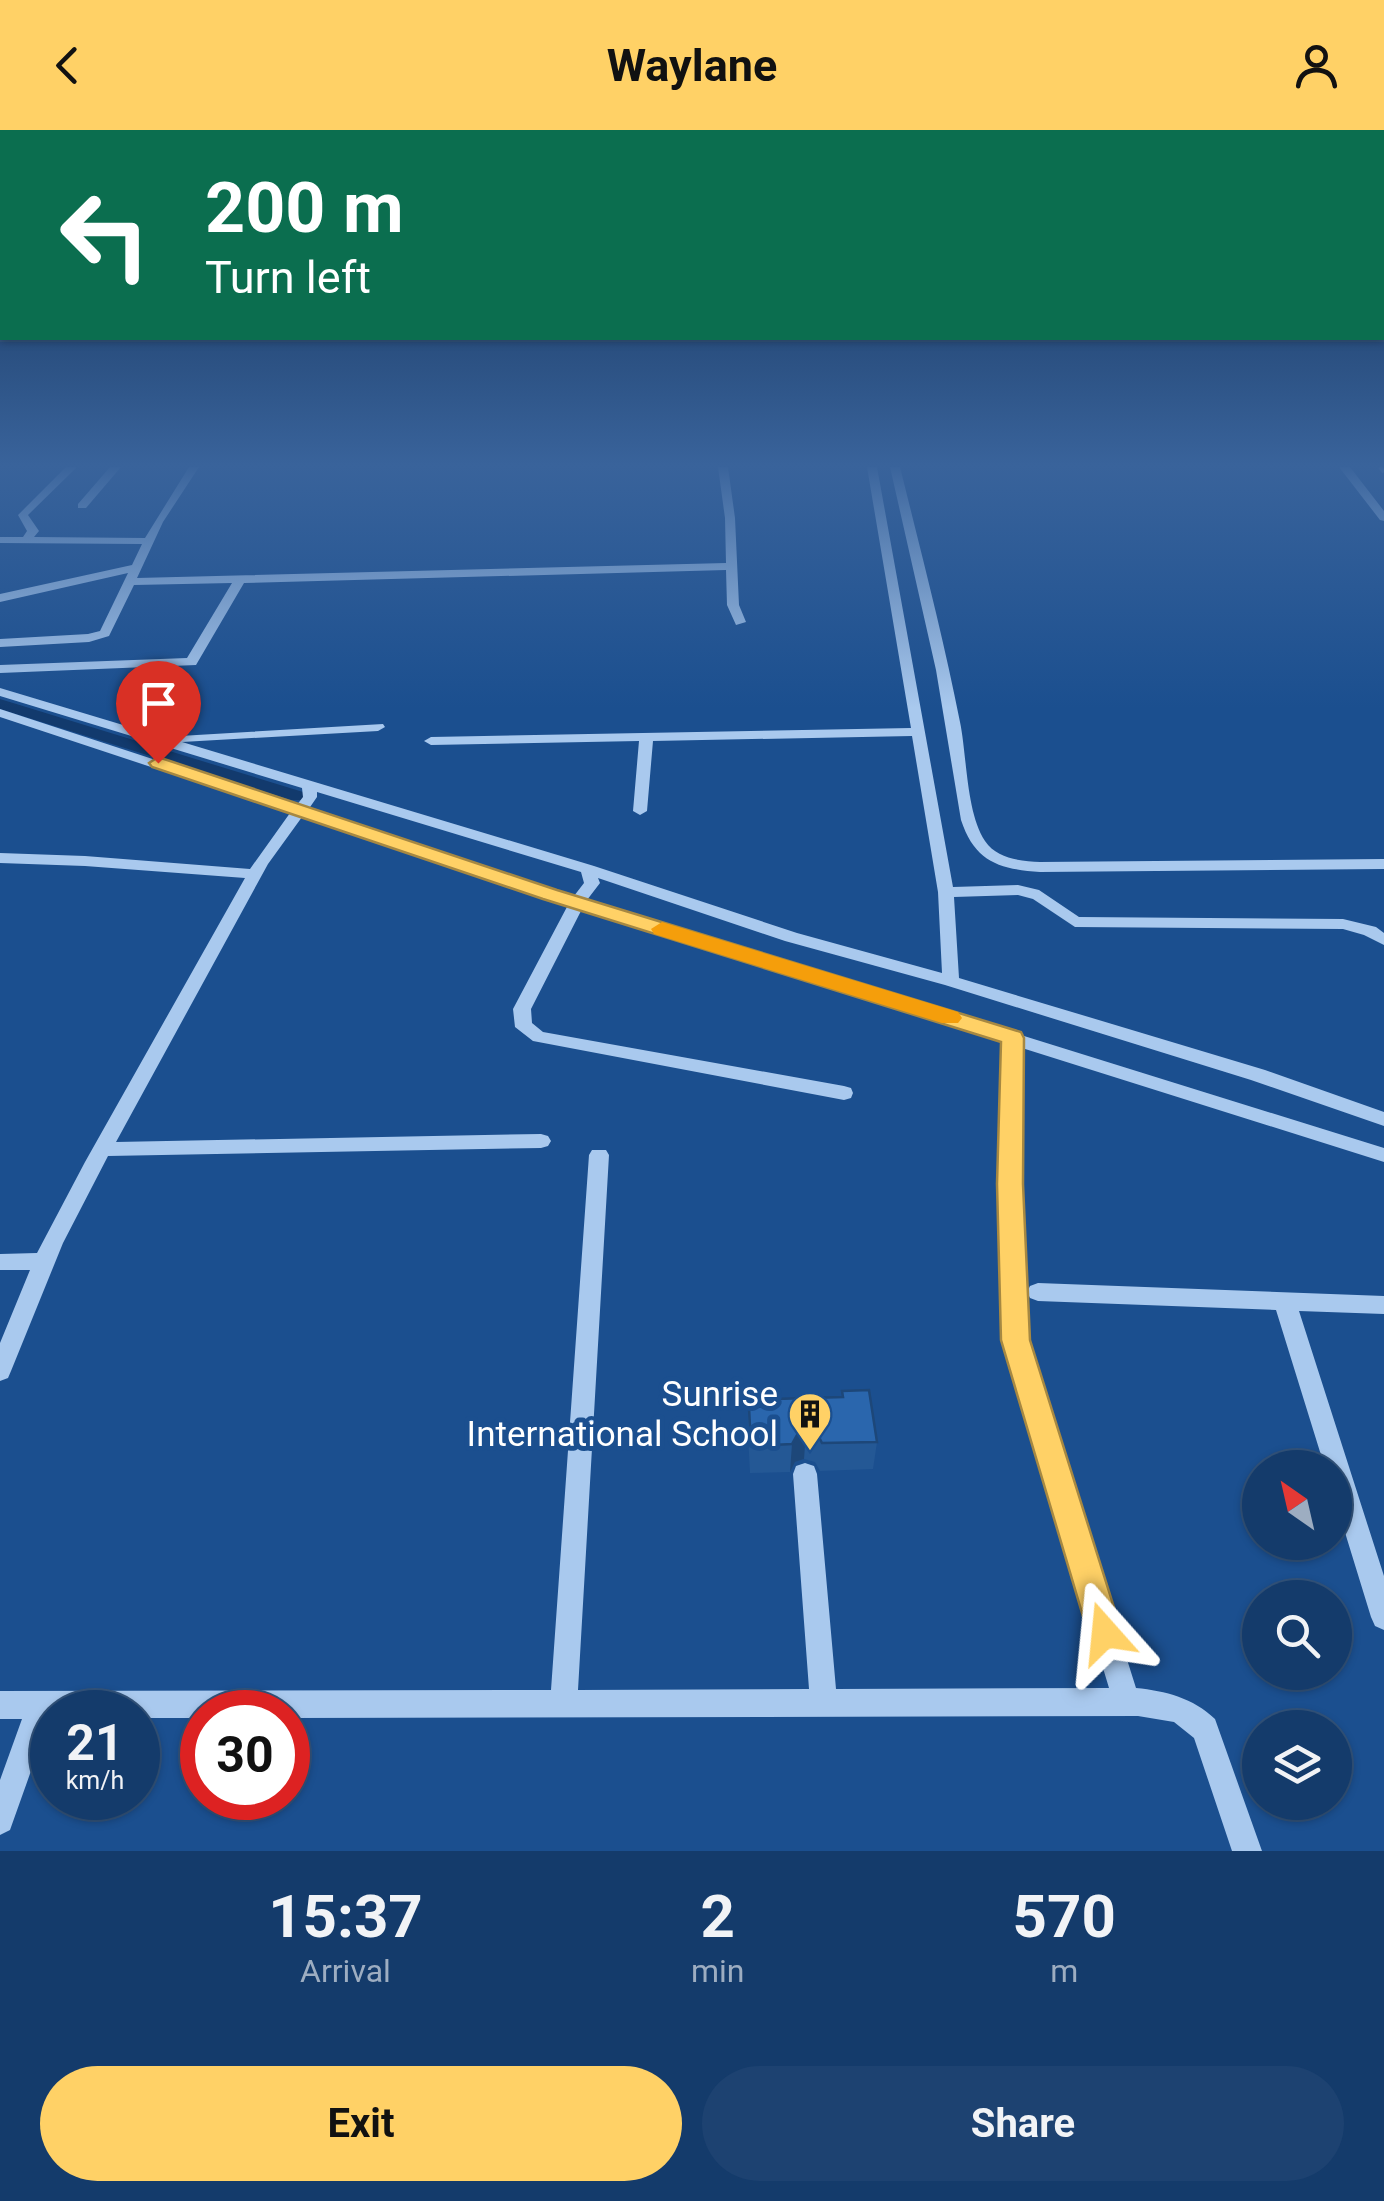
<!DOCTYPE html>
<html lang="en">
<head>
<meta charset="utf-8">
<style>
	:root { --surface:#143b6b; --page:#1d4271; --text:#f1f3f6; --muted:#9dadc1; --line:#33557e; --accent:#ffd166 }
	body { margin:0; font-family:Roboto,sans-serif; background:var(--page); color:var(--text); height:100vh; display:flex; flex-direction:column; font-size:38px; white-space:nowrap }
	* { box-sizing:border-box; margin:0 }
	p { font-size:32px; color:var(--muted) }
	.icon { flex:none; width:55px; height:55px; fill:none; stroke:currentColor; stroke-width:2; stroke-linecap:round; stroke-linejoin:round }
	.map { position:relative; height:1721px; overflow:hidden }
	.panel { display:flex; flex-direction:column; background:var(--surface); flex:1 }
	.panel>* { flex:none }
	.top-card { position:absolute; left:0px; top:0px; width:1385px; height:210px; box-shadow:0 2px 8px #0004,0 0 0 2px var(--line); background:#0b6e4f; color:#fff; overflow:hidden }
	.needle { width:65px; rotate:326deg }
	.buttons { position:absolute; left:1242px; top:1320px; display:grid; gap:20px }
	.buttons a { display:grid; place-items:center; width:110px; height:110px; border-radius:50%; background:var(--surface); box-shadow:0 2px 8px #0004,0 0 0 2px var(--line); font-size:50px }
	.speed { position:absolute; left:30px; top:1560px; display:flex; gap:20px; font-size:50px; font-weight:700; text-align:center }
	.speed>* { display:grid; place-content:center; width:130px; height:130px; border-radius:50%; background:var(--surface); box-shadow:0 2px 8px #0004,0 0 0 2px var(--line); line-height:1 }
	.speed small { font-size:25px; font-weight:400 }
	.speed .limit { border:15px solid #d22; background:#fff; color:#111 }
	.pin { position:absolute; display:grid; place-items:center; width:85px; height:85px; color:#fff; margin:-102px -42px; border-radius:50% 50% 50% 0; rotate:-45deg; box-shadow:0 0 10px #0007 }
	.pin .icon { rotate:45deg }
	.me { position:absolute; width:110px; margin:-55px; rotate:342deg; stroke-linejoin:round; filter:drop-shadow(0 0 8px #0008) }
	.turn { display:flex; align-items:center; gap:35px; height:210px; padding:0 40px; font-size:45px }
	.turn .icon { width:130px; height:130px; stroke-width:2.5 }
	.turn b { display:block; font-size:70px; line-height:85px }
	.eta { display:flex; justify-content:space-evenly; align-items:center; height:170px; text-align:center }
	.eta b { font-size:60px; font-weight:700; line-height:70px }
	.primary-button { display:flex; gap:20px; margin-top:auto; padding:20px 40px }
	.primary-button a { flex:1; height:115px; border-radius:60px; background:var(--accent); color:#111; font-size:40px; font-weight:700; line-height:115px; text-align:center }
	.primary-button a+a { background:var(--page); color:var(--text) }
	header { display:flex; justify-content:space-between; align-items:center; height:130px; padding:0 40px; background:var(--accent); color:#111; font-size:45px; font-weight:700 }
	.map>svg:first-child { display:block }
</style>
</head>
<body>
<header><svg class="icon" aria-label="back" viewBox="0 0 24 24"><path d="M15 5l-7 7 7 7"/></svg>Waylane<svg class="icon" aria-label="person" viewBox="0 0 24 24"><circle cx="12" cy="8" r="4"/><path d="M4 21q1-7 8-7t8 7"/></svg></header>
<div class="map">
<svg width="1384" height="1721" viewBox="0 0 1384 1721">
	<rect width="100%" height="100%" fill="#1b4f8f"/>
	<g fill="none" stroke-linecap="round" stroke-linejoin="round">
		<path fill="#123a6d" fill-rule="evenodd" d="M0,569L303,662L305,666L303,670H291L0,579Z"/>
		<path fill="#a9c9ee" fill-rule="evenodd" d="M66,337H77L28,385L39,401L34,407L145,408L189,337H199L163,392L137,448L726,433L725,388L718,337H728L735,388L739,475L746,492L736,495L727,475L726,440L244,453L196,535L0,543V535L187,528L232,453L134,455L109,506L89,512L0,517V509L88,504L100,501L128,443L0,472V464L132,435L142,414L0,413V407H23L27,401L18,385Z
			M110,337H121L86,378H78V374Z
			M867,337H877L953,757L1018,755L1039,760L1079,787L1343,789L1376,797L1384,803V815L1364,805L1343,799L1075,797L1033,769L1018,765L954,767L959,848L1265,940L1384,982V996L1251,950L945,855L785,811L598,748L600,753L587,770L1384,1018V1032L1022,918L1020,1020L1026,1209L1136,1558C1166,1561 1193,1568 1215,1589L1262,1721H1232L1194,1608L1174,1592L1138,1586L288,1588V1582H202V1588H138V1582H52L10,1700L0,1705V1650L22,1589H0V1561L551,1560L589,1025L592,1020H606L609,1025L578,1560L809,1559L793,1344L796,1336L805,1333L814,1336L817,1344L836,1559L1109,1558L1004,1209L1000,1020L1004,912L582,779L531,879L532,893L543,902L844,956L851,958L853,963L851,968L844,970L533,911L515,897L513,879L568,775L302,687L268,734L116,1012L541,1004L548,1006L551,1011L548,1016L541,1018L108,1026L63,1113L11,1241L8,1248L0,1251V1213L30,1140H0V1124L37,1123L85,1032L245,748L85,736L0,733V723L85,726L250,739L290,683L0,587V579L296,676L303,667L302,658L0,566V558L163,607L383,594L385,597L378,601L182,612L594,736L797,803L942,843L938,762L912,606L653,611L647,681L640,685L633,681L639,611L431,615L424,611L431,607L911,598ZM317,662L581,742L584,753L574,766L308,680L317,667Z
			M890,337H900C921,422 943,506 960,592C967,626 966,682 985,711C997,729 1021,731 1040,732L1384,729V739L1040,742C999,739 975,732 961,690L936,540Z
			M1339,337H1350L1384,381V391L1380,390Z
			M1038,1153L1384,1166V1184L1299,1181L1384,1446V1500L1375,1496L1371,1487L1335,1370V1338H1325L1276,1180L1038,1171L1030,1168L1027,1162L1030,1156Z"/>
		<path stroke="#fff" stroke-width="4" stroke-dasharray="11 5" stroke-linecap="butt" d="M1380,337L1384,342"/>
	</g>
	<path fill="#245895" d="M842,1261L877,1312L873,1339L820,1341L815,1332L804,1329L795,1332L790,1342L750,1343L748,1305L749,1277L775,1276V1269L842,1267Z"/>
	<path fill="#1d4779" d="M806,1302L804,1329L795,1332L790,1342L792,1314L797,1305Z"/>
	<path fill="#2a66ad" stroke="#1d4779" stroke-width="2.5" d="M869,1260L877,1312L822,1313L818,1305L806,1302L797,1305L792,1314L751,1316L749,1277L776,1276L775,1269L843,1267L842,1261Z"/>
	<linearGradient id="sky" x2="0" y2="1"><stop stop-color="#0f2b4f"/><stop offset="0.58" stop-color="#39639b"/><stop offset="1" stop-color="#39639b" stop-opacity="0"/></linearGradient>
	<rect width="1384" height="578" fill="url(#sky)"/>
	<path fill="#ffd166" stroke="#a68842" stroke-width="2.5" d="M158,627L557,760L1021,902L1024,908L1023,1054L1030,1210L1122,1503L1117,1515L1105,1520L1093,1515L1088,1503L1001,1210L997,1054L1001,912L543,769L152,637L149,633Z"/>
	<path fill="#f59e0b" d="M662,792L958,882L962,888L958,893H942L654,804L651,799Z"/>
	<defs>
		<g id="building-pin" transform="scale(2.25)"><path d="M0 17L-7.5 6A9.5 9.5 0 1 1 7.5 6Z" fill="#ffd166" stroke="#1b4f8f"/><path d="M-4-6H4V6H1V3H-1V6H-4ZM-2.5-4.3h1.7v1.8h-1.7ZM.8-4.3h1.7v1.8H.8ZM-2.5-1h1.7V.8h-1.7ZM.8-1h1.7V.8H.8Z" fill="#111"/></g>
	</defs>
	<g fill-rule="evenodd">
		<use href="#building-pin" x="810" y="1284"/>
	</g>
	<g text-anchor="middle" stroke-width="10" stroke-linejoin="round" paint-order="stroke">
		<g font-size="35" fill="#fff" stroke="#1b4f8f" text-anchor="end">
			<text x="778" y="1276">Sunrise<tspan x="778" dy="40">International School</tspan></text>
		</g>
	</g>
</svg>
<div class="buttons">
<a><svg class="needle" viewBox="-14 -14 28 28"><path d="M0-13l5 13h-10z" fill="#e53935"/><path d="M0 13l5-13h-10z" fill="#9dadc1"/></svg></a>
<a><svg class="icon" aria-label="search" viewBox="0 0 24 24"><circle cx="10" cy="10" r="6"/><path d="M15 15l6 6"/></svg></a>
<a><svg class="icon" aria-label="layers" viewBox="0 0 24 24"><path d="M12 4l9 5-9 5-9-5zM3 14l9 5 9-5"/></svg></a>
</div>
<div class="speed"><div>21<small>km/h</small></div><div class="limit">30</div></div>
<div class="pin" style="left:158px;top:633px;background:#d93025"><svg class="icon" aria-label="arrive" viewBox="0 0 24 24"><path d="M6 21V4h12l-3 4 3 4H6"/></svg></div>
<svg class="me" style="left:1105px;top:1503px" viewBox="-20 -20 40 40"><path d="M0-17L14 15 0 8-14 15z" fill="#ffd166" stroke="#fff" stroke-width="4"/></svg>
<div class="top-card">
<div class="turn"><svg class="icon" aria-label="left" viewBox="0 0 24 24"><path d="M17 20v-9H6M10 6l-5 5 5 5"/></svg><div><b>200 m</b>Turn left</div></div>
</div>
</div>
<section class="panel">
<div class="eta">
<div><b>15:37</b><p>Arrival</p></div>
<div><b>2</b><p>min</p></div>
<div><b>570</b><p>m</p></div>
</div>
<div class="primary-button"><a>Exit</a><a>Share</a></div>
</section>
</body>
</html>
